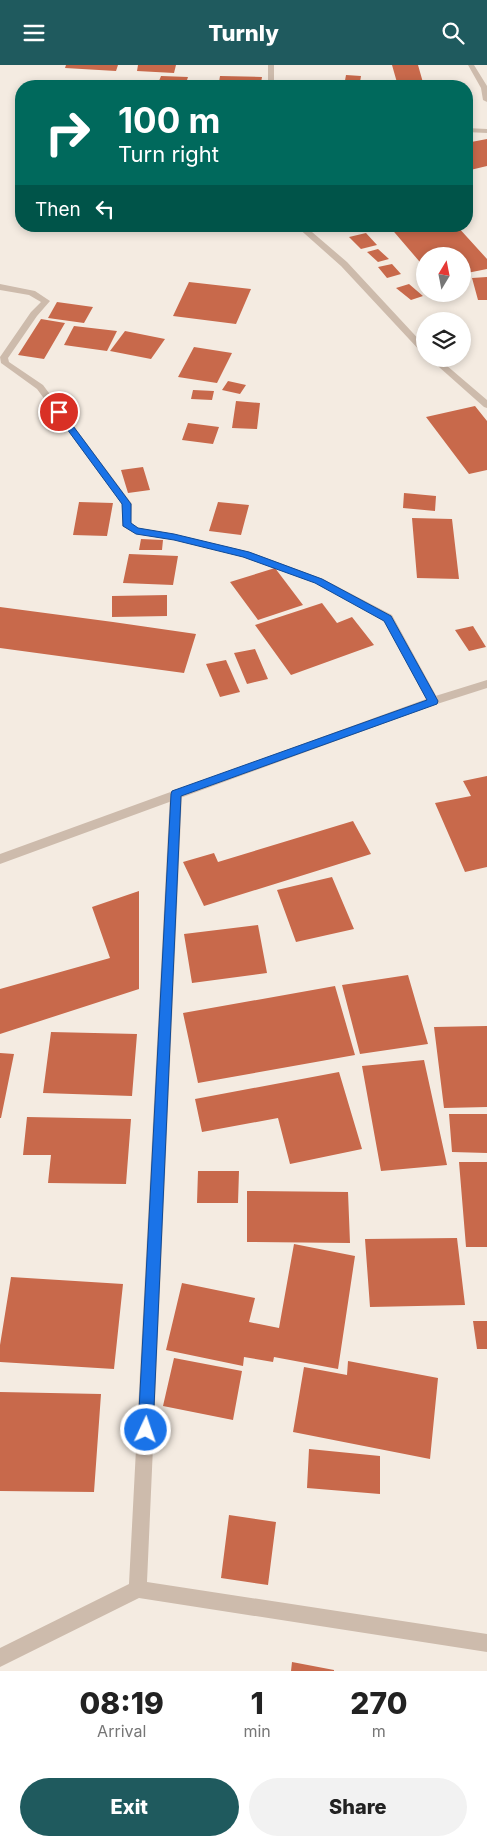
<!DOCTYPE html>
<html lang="en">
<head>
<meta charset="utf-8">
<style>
	:root { --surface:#fff; --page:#f2f2f2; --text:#222; --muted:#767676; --accent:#1f5a5e }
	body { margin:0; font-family:Inter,sans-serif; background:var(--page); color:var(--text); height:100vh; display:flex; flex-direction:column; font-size:19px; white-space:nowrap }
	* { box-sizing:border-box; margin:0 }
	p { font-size:16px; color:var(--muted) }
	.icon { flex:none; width:28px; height:28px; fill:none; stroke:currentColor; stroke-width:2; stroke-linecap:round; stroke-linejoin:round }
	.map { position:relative; height:1606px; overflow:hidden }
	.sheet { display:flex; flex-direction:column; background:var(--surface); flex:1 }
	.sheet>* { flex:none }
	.banner { position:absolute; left:15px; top:15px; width:458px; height:152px; border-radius:20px; box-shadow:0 2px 8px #0003; background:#00695c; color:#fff; overflow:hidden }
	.needle { width:32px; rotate:10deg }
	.buttons { position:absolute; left:416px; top:182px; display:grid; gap:10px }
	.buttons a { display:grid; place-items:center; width:55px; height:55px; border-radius:50%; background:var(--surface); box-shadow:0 2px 8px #0003; font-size:25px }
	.pin { position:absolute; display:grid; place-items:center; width:42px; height:42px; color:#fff; margin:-21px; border:2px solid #fff; border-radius:50%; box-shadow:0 1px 5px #0007 }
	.me { position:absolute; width:55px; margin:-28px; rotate:3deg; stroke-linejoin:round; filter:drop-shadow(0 0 4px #0008) }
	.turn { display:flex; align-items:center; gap:18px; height:105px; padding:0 20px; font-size:22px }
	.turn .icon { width:65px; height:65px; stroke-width:2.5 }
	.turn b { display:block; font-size:35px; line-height:42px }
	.then { display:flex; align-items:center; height:48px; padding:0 20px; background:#0003; gap:10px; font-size:19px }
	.eta { display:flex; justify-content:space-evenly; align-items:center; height:85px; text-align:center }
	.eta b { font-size:30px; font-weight:800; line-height:35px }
	.cta { display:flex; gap:10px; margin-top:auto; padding:10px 20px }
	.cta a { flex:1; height:58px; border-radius:30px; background:var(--accent); color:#fff; font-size:20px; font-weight:800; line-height:58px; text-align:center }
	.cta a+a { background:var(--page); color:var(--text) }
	header { display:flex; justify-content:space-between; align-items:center; height:65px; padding:0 20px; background:var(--accent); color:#fff; font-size:22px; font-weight:800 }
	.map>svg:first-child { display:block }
</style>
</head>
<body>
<header><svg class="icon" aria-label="menu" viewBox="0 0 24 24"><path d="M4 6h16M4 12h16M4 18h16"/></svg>Turnly<svg class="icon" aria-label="search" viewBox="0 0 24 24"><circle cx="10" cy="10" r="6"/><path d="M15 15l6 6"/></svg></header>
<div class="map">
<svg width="487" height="1606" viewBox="0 0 487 1606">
	<rect width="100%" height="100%" fill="#f4ebe1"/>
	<path fill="#c8694b" d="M66,0H118L116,6L65,3Z
		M138,0H176L174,8L137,6Z
		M392,0H418L424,21H398Z
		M346,10L361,11L360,17L392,18L391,21H344Z
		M161,11L188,12L185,21H157Z
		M220,11L262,12L261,18L219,17Z
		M487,74V101L466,106V78Z
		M389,161H457L487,194V204L462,209V191H425V203Z
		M366,168L377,180L361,184L349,172Z
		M378,184L389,194L378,197L367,187Z
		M392,199L401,209L387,213L378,202Z
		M487,212V235H478L472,213Z
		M189,217L251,224L236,259L173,251Z
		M409,219L423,231L411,235L396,223Z
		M57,237L93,242L84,258L48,253Z
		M41,254L65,258L44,294L18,290Z
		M74,261L117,266L107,286L64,280Z
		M125,266L165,274L151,294L110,286Z
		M194,282L232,288L217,318L178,312Z
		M228,316L246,320L240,329L222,325Z
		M193,325L214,326L212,335L191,334Z
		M236,336L260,338L257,364L232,363Z
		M475,341L487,356V405L469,409L426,352Z
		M188,358L219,362L213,379L182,375Z
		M143,402L150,425L128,428L121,405Z
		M404,428L436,431L435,446L403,443Z
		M79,437L113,438L107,471L73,470Z
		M218,437L249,440L241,470L209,466Z
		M412,453L452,454L459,514L417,513Z
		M141,474L163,475L162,485H139Z
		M129,489L178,491L173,520L123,518Z
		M275,503L303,540L258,555L230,517Z
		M167,530V551L112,552V531Z
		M322,538L337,558L352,552L374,580L291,610L255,560Z
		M0,542L113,557L196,569L184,608L0,583Z
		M473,561L486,582L469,586L455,565Z
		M255,584L268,614L247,619L234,588Z
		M226,595L240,627L220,632L206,599Z
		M487,711V802L465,807L435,738L471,731L463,716Z
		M353,756L371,789L204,841L183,797L214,788L218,797Z
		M332,812L354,864L296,877L277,825Z
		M139,826V924L0,969V924L110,893L92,842Z
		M258,860L267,908L192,918L184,869Z
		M408,910L428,979L360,989L342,920Z
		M335,921L355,990L198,1018L183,948Z
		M487,961V1042L444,1043L434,962Z
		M51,967L137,969L132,1031L43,1028Z
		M0,988L14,989L1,1053H0Z
		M424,995L447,1100L381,1106L362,1001Z
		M339,1007L362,1084L290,1099L278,1053L202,1067L195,1034Z
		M449,1049H487V1088L452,1087Z
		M27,1052L131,1054L126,1119L48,1118L51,1090H23Z
		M459,1097H487V1182H466Z
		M198,1106H239L238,1138H197Z
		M247,1126L348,1127L350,1178L247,1177Z
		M457,1173L465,1240L370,1242L365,1174Z
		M294,1179L355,1191L338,1304L274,1292L273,1297L244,1292L243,1301L166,1285L182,1218L255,1233L249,1257L279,1263Z
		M11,1212L123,1219L114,1304L0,1297V1280Z
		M473,1256H487V1284H477Z
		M174,1293L242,1306L233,1355L163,1341Z
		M348,1296L438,1313L430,1394L293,1367L304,1302L347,1310Z
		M0,1327L101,1329L94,1427L0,1426Z
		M309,1384L380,1391V1429L307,1423Z
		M229,1450L276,1457L268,1520L221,1513Z
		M292,1597L334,1605V1606H291Z"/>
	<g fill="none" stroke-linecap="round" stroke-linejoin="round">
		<path fill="#cdbbac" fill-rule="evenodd" d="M268,0H274V21H268Z
			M468,0H474L487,21V37L483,35L481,23Z
			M466,63L487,64V68L466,67Z
			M296,161H305L347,197L425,281V289L422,288L341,201Z
			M0,219L35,226L50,236L37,251L8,293L9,297L43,320L132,439L131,458L139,463L174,469L250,487L323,514L392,550L439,636L437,639H429L384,555L315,518L243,492L174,475L136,469L122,461V439L37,324L1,298L0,292L31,247L41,237L29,230L0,225Z
			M430,294H439L487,335V343L484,342Z
			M176,724L180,726L182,729L147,1517L487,1569V1587L139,1533L0,1602V1583L129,1519L170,729L172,726Z"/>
		<path fill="#cdbbac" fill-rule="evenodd" d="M487,615V623L437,639L0,799V789L429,633Z"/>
	</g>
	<path fill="#1a73e8" stroke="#114b97" d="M56,346H62L131,439V458L138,463L174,469L249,487L322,514L391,551L438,636L437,639L181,731L153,1365L151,1370L146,1373L140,1370L138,1365L171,729L172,726L427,635L384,556L315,518L243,492L174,475L136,469L123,461L122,439L56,349Z"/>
</svg>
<div class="buttons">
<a><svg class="needle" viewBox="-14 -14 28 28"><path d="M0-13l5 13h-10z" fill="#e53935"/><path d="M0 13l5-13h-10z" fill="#767676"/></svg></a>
<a><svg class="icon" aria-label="layers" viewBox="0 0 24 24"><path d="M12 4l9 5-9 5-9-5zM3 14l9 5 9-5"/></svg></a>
</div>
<div class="pin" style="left:59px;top:347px;background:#d93025"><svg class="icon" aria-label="arrive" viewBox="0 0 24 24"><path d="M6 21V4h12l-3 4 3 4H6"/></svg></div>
<svg class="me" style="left:146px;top:1365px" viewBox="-20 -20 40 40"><circle r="17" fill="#1a73e8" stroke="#fff" stroke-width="3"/><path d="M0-11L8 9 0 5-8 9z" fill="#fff"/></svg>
<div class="banner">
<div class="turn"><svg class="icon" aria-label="right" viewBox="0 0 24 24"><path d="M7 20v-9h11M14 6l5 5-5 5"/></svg><div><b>100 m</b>Turn right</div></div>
<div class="then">Then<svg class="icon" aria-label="left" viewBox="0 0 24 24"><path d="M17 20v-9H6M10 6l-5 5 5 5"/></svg></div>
</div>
</div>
<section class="sheet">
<div class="eta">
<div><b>08:19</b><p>Arrival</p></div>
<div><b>1</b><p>min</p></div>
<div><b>270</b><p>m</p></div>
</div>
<div class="cta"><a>Exit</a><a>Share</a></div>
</section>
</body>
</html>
